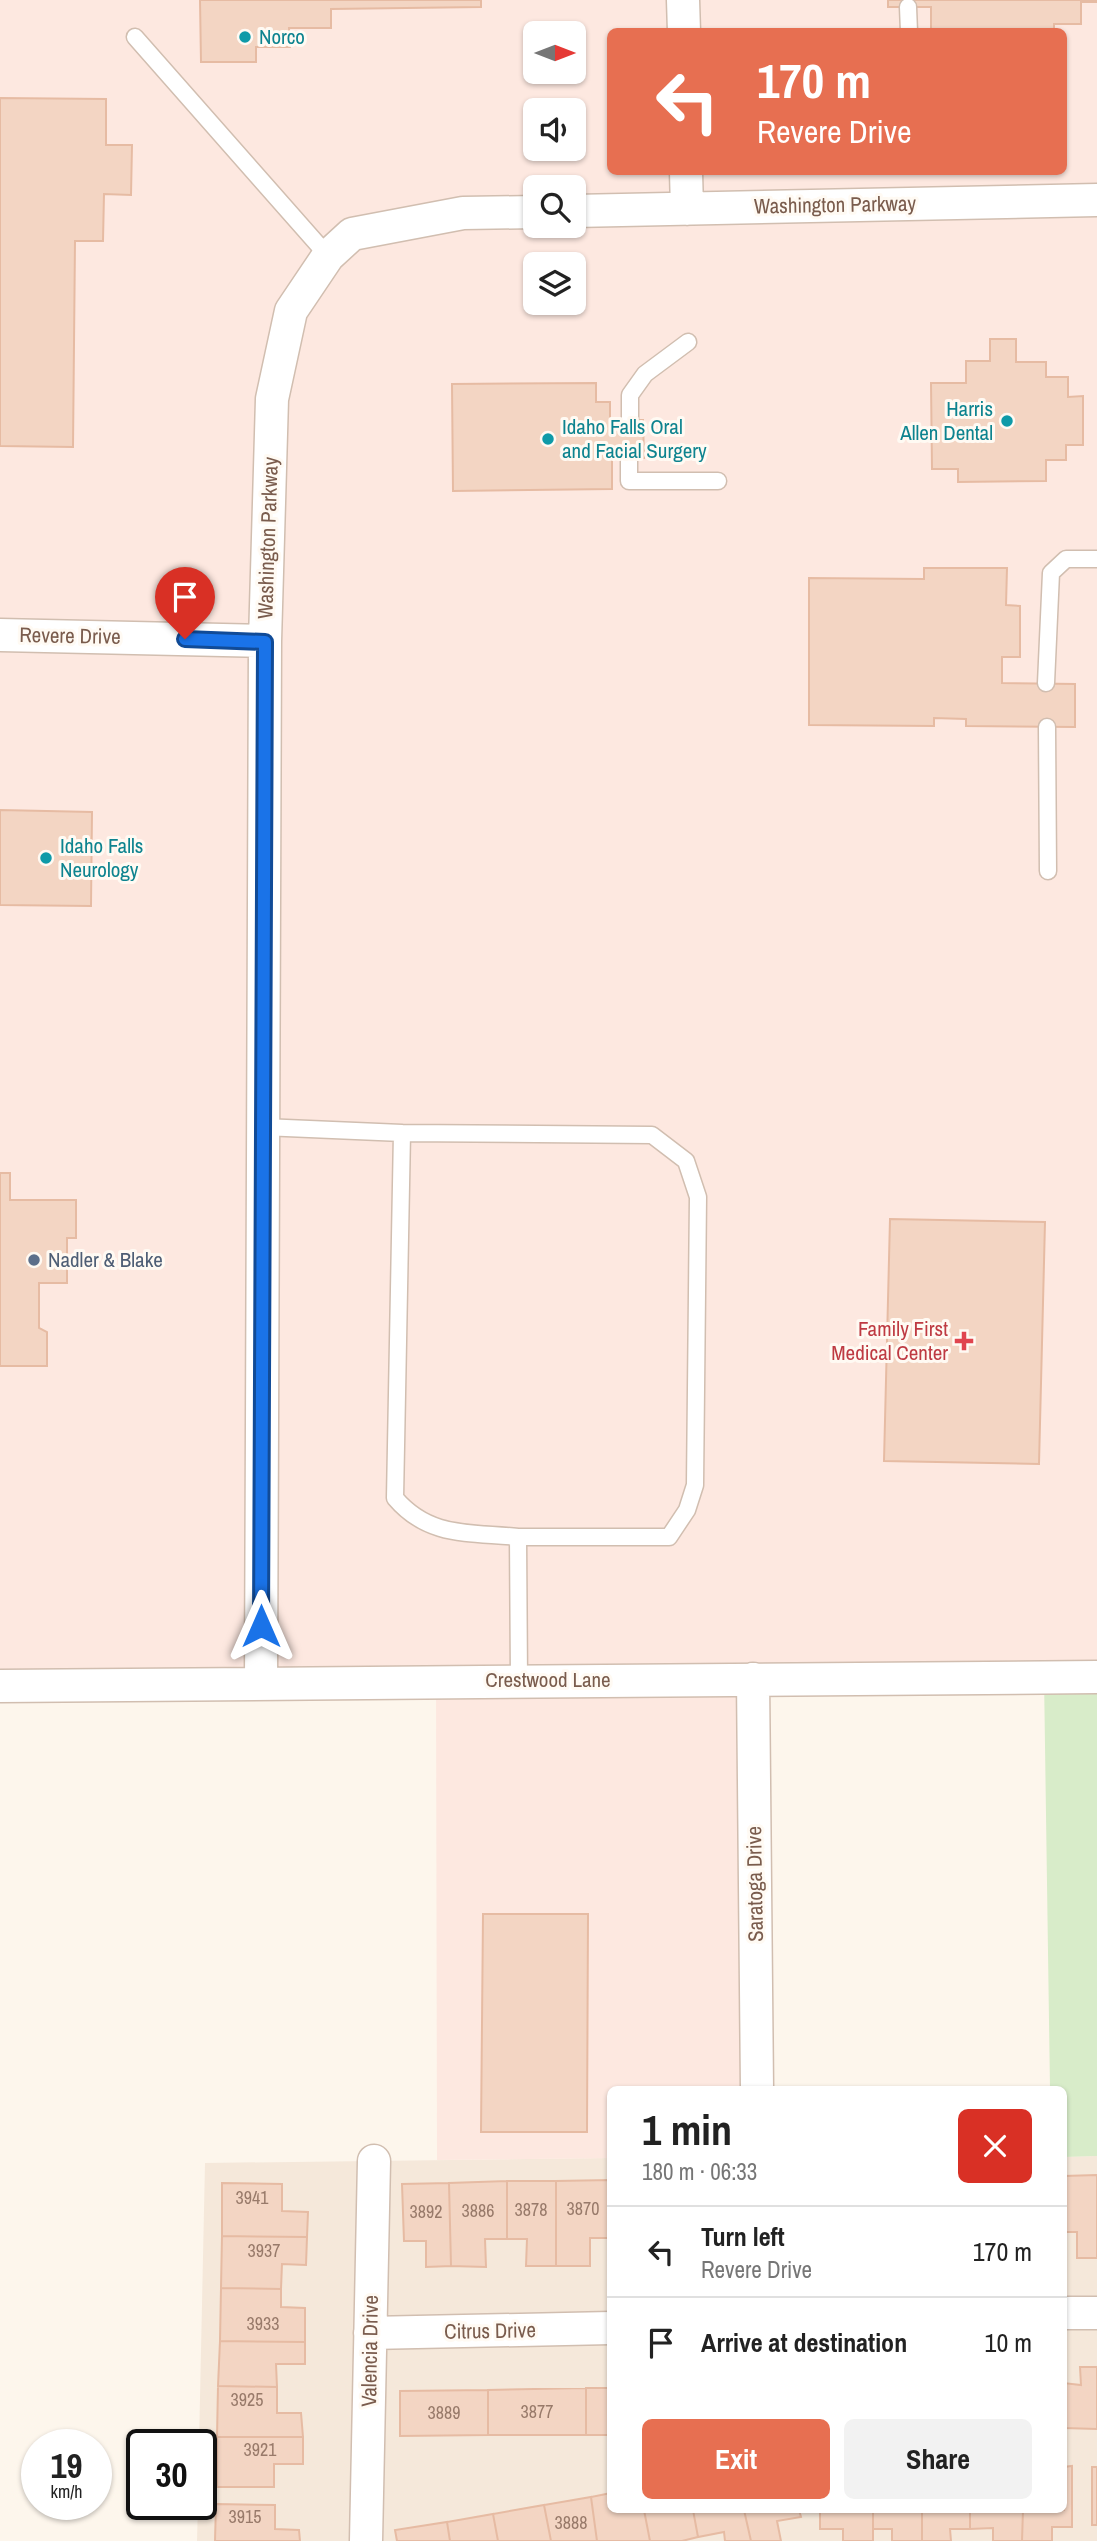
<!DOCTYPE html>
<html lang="en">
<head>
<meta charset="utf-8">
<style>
	:root { --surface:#fff; --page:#f2f2f2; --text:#222; --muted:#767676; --line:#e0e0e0; --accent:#e76f51 }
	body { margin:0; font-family:"Archivo Narrow",sans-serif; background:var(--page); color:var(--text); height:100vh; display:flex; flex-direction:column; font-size:26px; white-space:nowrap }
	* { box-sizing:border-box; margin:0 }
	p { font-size:23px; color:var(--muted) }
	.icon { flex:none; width:38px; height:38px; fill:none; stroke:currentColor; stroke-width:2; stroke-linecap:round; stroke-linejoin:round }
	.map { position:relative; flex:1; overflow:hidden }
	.side { position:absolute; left:607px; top:2086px; width:460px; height:427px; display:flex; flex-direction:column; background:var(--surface); border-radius:10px; box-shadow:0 2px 5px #0004 }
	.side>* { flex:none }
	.banner { position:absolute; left:607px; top:28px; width:460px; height:147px; border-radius:10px; box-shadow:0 2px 5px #0004; background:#e76f51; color:#fff; overflow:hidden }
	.needle { width:46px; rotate:90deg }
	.fabs { position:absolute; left:523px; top:21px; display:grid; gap:14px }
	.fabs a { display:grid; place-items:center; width:63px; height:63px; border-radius:10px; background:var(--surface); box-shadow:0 2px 5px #0004; font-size:35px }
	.speed { position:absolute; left:21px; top:2429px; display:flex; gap:14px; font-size:35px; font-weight:700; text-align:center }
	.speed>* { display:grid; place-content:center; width:91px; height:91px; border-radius:50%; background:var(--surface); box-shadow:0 2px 5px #0004; line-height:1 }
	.speed small { font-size:18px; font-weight:400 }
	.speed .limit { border:4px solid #111; border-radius:10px; background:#fff; color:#111 }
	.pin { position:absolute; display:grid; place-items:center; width:60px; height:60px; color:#fff; margin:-72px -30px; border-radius:50% 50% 50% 0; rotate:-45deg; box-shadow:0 0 7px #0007 }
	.pin .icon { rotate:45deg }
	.me { position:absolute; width:77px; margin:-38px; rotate:0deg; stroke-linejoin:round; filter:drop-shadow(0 0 5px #0008) }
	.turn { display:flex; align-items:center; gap:24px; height:147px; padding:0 35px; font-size:32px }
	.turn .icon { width:91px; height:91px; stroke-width:2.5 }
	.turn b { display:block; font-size:49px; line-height:60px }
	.round { display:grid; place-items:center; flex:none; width:74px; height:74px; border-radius:10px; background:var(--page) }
	.summary { display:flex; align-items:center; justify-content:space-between; height:119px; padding:0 35px }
	h1 { font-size:42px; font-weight:800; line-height:52px }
	.cta { display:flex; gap:14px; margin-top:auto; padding:14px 35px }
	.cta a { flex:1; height:80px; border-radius:10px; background:var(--accent); color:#fff; font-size:28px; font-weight:800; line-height:80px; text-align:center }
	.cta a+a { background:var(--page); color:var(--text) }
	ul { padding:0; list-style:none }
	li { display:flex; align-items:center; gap:21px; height:91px; padding:0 35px; border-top:2px solid var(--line) }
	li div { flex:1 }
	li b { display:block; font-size:26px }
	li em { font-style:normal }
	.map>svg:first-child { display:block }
</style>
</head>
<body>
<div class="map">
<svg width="1097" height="2541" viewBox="0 0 1097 2541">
	<rect width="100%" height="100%" fill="#fdf6ec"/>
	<path fill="#f5e8da" d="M1097,2156V2541H197L198,2504H201L199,2445L205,2163L611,2158V2510H1064V2157Z"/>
	<path fill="#fde8e0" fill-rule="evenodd" d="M0,0H1097V1677L753,1679L757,2089L611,2090V2158L437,2160L436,1681L0,1687ZM611,32H1064V172H611ZM536,33H574V72H536ZM536,110H574V149H536ZM536,187H574V226H536ZM536,264H574V303H536Z"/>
	<path fill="#d8ecc9" d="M1044,1677H1097V2156L1064,2157V2090L1050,2089Z"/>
	<path fill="#f3d5c3" stroke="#e6bba3" stroke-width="2" d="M200,0H481V7L331,9V28H289L290,47H256V62H201Z
		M888,0H1097V2H1081V24H1054V32H931V7H888Z
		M0,98L106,99V145H132L131,195L104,194L103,241H75L73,447L0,446Z
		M990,339H1016V362H1046V377H1068V397L1083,396V445H1066V460H1046V481L958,482V469H932L931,383H966V361H990Z
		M596,383V402H610V420H643L644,458L612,459V489L453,491L452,384Z
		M924,568H1007L1006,605L1020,606V657H1002V683L1075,684V727L966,726V719L934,718V726L809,725V578L924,579Z
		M0,810L92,812L91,906L0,905Z
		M0,1173H10V1200H76V1238H67V1283H39V1328L47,1332V1366H0Z
		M890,1219L1045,1222L1039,1464L884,1461Z
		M483,1914H588L587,2132H481Z
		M1097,2175V2258H1077V2232H1064V2176Z
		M611,2180V2238H590V2266H556V2181Z
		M507,2181V2239H485L486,2267L451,2266L449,2183Z
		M507,2181H556V2266H526L527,2239H507Z
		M222,2183L282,2184V2211L308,2212L307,2237L222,2236Z
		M449,2183L451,2266L426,2267V2241H404L402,2184Z
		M222,2236L307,2237L306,2265L282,2264L281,2289L221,2288Z
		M221,2288L281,2289V2307L305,2308V2342L220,2341Z
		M220,2341L305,2342V2364H276L277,2387L218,2386Z
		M1080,2367H1097V2429L1064,2428V2383L1081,2385Z
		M218,2386L277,2387V2413H301L303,2437H217Z
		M586,2388H611V2435H586Z
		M586,2388V2435H488V2390Z
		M488,2390V2435L400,2436V2391Z
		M217,2437H303V2464H274V2487H217Z
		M1072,2466V2527H1052V2541H1022L1023,2510H1064V2467Z
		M1092,2467H1097V2525H1092Z
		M611,2493V2510H644L650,2541H597L591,2497Z
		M591,2497L597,2541H551L544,2505Z
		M216,2504L275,2505V2529L299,2530L300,2541H215Z
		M544,2505L551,2541H498L493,2514Z
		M644,2510H693L698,2537L682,2541H650Z
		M693,2510H744L751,2541H725L724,2532L698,2537Z
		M744,2510H799L801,2517L777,2521L781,2541H751Z
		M820,2510H873V2541H843V2529H820Z
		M873,2510H922V2541H892V2529H873Z
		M922,2510H970V2529H950L951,2541H922Z
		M970,2510H1023L1022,2541H993V2528L970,2529Z
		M493,2514L498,2541H450L447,2522Z
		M447,2522L450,2541H397L395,2530Z"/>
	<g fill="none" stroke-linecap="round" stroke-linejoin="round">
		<g stroke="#d1beb0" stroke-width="19">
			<path id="lane" d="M908,7L909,32
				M135,37L328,256
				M630,420V395L645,374L688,342
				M629,459V481H718
				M1046,683L1051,573L1066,559H1097
				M1047,727L1048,871
				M263,1127L402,1133
				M518,1537C469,1532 429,1538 395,1498L402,1133L652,1135L686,1161L698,1197L695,1485L687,1510L669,1537H518L519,1681"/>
		</g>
		<g stroke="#d1beb0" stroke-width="35">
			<path id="street" d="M683,0L684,32
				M686,172L687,209
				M574,211L1097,200
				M0,635L265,641
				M753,1679L757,2090
				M261,1682L265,641L272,399L291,311L328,256L352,234L463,213L536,212
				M0,1686L1097,1677
				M1064,2313H1097
				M370,2333L611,2328
				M366,2541L374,2161"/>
		</g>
		<use href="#lane" stroke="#fff" stroke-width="16"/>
		<use href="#street" stroke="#fff" stroke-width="32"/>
	</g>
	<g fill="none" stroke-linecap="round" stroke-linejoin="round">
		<g stroke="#114b97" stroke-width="18">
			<path id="route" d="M185,639L265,642L261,1626"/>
		</g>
		<use href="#route" stroke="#1a73e8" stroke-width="12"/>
	</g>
	<g fill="#0f9aa8" stroke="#fffaf3" stroke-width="2.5">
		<circle cx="245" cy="37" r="7"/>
		<circle cx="1007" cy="421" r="7"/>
		<circle cx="548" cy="439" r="7"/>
		<circle cx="46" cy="858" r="7"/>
	</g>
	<circle fill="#5c6f8a" stroke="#fffaf3" stroke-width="2.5" cx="34" cy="1260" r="7"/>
	<path fill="#e0444e" stroke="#fffaf3" stroke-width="2.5" d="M960.5 1330.5h7v7h7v7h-7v7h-7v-7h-7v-7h7z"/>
	<g text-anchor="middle" stroke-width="6" stroke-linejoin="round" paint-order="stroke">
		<g font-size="18" fill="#987a6a">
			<text x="252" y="2204">3941</text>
			<text x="583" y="2215">3870</text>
			<text x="531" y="2216">3878</text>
			<text x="478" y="2217">3886</text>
			<text x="426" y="2218">3892</text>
			<text x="264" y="2257">3937</text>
			<text x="263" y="2330">3933</text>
			<text x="247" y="2406">3925</text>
			<text x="537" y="2418">3877</text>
			<text x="444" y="2419">3889</text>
			<text x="260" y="2456">3921</text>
			<text x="245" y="2523">3915</text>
			<text x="571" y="2529">3888</text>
		</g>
		<g font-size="21" fill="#0d838f" stroke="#fffaf3" text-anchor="start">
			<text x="259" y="44">Norco</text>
			<text x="993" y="416" text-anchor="end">Harris<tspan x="993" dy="24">Allen Dental</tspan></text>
			<text x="562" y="434">Idaho Falls Oral<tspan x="562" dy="24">and Facial Surgery</tspan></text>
			<text x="60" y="853">Idaho Falls<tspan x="60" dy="24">Neurology</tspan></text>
		</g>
		<g font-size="21" fill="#7a5c4d" stroke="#fffaf3">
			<text transform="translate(835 205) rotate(-1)" y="7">Washington Parkway</text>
			<text transform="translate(268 538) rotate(-88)" y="7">Washington Parkway</text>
			<text transform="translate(70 636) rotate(1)" y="7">Revere Drive</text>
			<text x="548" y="1687">Crestwood Lane</text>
			<text transform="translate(755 1884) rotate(-91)" y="7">Saratoga Drive</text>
			<text transform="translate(490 2331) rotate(-1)" y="7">Citrus Drive</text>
			<text transform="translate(370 2351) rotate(-89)" y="7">Valencia Drive</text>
		</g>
		<g font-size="21" fill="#4e5e75" stroke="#fffaf3" text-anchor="start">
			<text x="48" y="1267">Nadler &amp; Blake</text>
		</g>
		<g font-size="21" fill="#be3a42" stroke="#fffaf3" text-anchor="end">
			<text x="948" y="1336">Family First<tspan x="948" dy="24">Medical Center</tspan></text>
		</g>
	</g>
</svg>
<div class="fabs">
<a><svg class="needle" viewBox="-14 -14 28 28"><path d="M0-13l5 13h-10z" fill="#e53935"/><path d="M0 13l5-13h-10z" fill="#767676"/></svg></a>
<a><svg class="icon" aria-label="sound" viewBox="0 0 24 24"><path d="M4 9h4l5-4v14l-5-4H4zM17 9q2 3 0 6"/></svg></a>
<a><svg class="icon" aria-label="search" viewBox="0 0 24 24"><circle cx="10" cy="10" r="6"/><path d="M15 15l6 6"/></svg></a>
<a><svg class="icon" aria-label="layers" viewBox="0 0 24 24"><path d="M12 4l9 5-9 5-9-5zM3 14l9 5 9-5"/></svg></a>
</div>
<div class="speed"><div>19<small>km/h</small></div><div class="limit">30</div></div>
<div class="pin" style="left:185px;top:639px;background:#d93025"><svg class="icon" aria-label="arrive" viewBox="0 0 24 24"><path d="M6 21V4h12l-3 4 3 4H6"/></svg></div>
<svg class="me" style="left:261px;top:1626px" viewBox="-20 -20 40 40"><path d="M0-17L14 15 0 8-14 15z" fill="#1a73e8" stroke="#fff" stroke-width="4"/></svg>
<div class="banner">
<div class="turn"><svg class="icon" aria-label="left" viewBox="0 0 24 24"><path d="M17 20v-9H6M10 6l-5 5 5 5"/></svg><div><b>170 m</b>Revere Drive</div></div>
</div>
<section class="side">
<div class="summary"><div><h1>1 min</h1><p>180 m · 06:33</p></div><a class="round" style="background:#d93025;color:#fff"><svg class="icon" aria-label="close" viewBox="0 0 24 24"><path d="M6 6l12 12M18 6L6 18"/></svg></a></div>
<ul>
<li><svg class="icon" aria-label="left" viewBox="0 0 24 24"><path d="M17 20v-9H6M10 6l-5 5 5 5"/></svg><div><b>Turn left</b><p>Revere Drive</p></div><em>170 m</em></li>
<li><svg class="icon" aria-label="arrive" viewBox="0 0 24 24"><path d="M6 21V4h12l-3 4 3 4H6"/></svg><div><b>Arrive at destination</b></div><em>10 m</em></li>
</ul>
<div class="cta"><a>Exit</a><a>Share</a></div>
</section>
</div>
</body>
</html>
